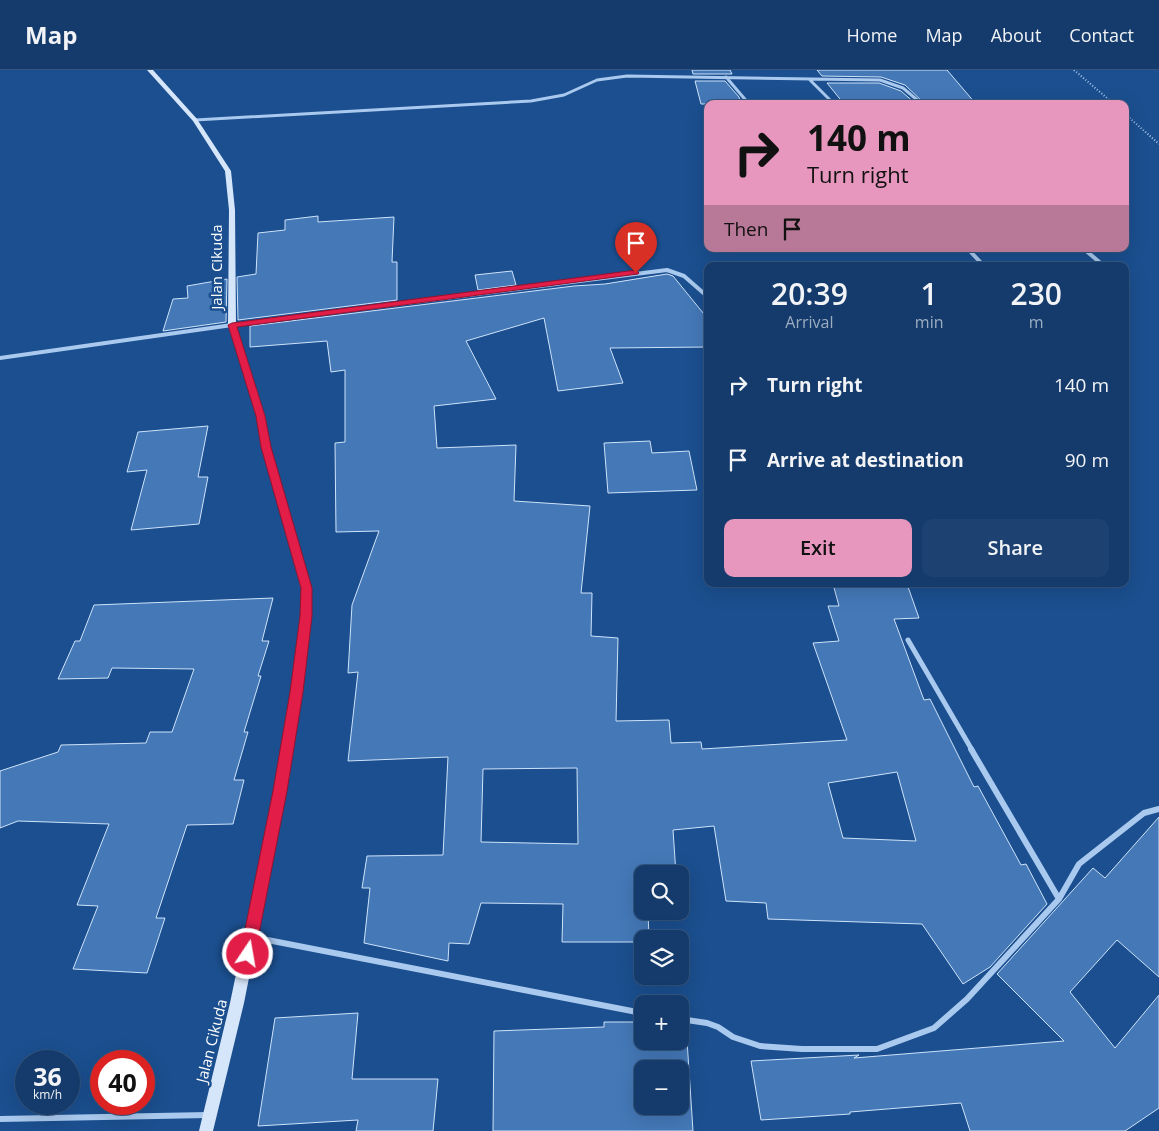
<!DOCTYPE html>
<html lang="en">
<head>
<meta charset="utf-8">
<style>
	:root { --surface:#143b6b; --page:#1d4271; --text:#f1f3f6; --muted:#9dadc1; --line:#33557e; --accent:#e797bd }
	body { margin:0; font-family:"Open Sans",sans-serif; background:var(--page); color:var(--text); height:100vh; display:flex; flex-direction:column; font-size:19px; white-space:nowrap }
	* { box-sizing:border-box; margin:0 }
	p { font-size:16px; color:var(--muted) }
	.icon { flex:none; width:28px; height:28px; fill:none; stroke:currentColor; stroke-width:2; stroke-linecap:round; stroke-linejoin:round }
	.map { position:relative; flex:1; overflow:hidden }
	.drawer { position:absolute; left:704px; top:192px; width:425px; height:325px; display:flex; flex-direction:column; background:var(--surface); border-radius:10px; box-shadow:0 5px 20px #0002,0 0 0 1px var(--line) }
	.drawer>* { flex:none }
	.hud { position:absolute; left:704px; top:30px; width:425px; height:152px; border-radius:10px; box-shadow:0 5px 20px #0002,0 0 0 1px var(--line); background:#e797bd; color:#111; overflow:hidden }
	.buttons { position:absolute; left:634px; top:795px; display:grid; gap:10px }
	.buttons a { display:grid; place-items:center; width:55px; height:55px; border-radius:10px; background:var(--surface); box-shadow:0 5px 20px #0002,0 0 0 1px var(--line); font-size:25px }
	.speed { position:absolute; left:15px; top:980px; display:flex; gap:10px; font-size:25px; font-weight:700; text-align:center }
	.speed>* { display:grid; place-content:center; width:65px; height:65px; border-radius:50%; background:var(--surface); box-shadow:0 5px 20px #0002,0 0 0 1px var(--line); line-height:1 }
	.speed small { font-size:12px; font-weight:400 }
	.speed .limit { border:8px solid #d22; background:#fff; color:#111 }
	.pin { position:absolute; display:grid; place-items:center; width:42px; height:42px; color:#fff; margin:-51px -21px; border-radius:50% 50% 50% 0; rotate:-45deg; box-shadow:0 0 5px #0007 }
	.pin .icon { rotate:45deg }
	.me { position:absolute; width:55px; margin:-28px; rotate:12deg; stroke-linejoin:round; filter:drop-shadow(0 0 4px #0008) }
	.turn { display:flex; align-items:center; gap:18px; height:105px; padding:0 20px; font-size:22px }
	.turn .icon { width:65px; height:65px; stroke-width:2.5 }
	.turn b { display:block; font-size:35px; line-height:42px }
	.then { display:flex; align-items:center; height:48px; padding:0 20px; background:#0003; gap:10px; font-size:19px }
	.eta { display:flex; justify-content:space-evenly; align-items:center; height:85px; text-align:center }
	.eta b { font-size:30px; font-weight:600; line-height:35px }
	.button { display:flex; gap:10px; margin-top:auto; padding:10px 20px }
	.button a { flex:1; height:58px; border-radius:10px; background:var(--accent); color:#111; font-size:20px; font-weight:600; line-height:58px; text-align:center }
	.button a+a { background:var(--page); color:var(--text) }
	ul { padding:0; list-style:none }
	li { display:flex; align-items:center; gap:15px; height:75px; padding:0 20px }
	li div { flex:1 }
	li b { display:block; font-size:19px }
	li em { font-style:normal }
	header { display:flex; align-items:center; gap:30px; box-sizing:border-box; height:70px; padding:0 25px; background:var(--surface); border-bottom:1px solid var(--line) }
	header strong { font-size:24px }
	nav { display:flex; gap:28px; margin-inline-start:auto; font-size:18px }
	.map>svg:first-child { display:block }
</style>
</head>
<body>
<header>
<strong>Map</strong>
<nav><a>Home</a><a>Map</a><a>About</a><a>Contact</a></nav>
</header>
<div class="map">
<svg width="1159" height="1061" viewBox="0 0 1159 1061">
	<rect width="100%" height="100%" fill="#1b4f8f"/>
	<path fill="#4478b7" stroke="#cfe3fa" fill-rule="evenodd" d="M692,0H730L732,4H693Z
		M817,0H947L976,34H925L905,15L881,7L822,6Z
		M695,11H725L739,27L741,34H701Z
		M827,13H879L901,21L916,34H844Z
		M318,146V152L394,147L392,192H397V230L238,250L237,207L256,204L258,163L285,160V150Z
		M512,201L516,215L478,220L475,205Z
		M667,204L673,206L708,249V277L610,278L623,313L558,321L544,248L466,271L496,329L434,336L437,378L516,375L514,431L590,436L581,523H592L591,566L618,568L616,651L669,650L671,673L701,672L702,679L847,670L813,573L839,571L828,536H839L833,514H907L919,548L894,549L924,630L930,629L974,717L978,716L1021,795L1026,794L1047,834L990,897L963,914L922,854L768,849L766,833L726,831L714,756L673,760L676,804H642V841H648L649,869H642V872H562L563,834L481,833L469,874L449,873L448,891L364,873L370,818H362L367,786L443,785L448,687L348,691L358,602L348,603L352,535L379,461L336,462L335,373L345,372V300L331,302L327,271L250,277V256L574,216L605,214ZM577,698L578,774L481,772L483,699ZM897,702L916,771L843,768L828,713Z
		M227,209L226,252L163,261L173,229L188,228L187,216Z
		M208,356L198,407H208L199,454L131,460L147,400L127,402L138,362Z
		M650,371L652,383L689,381L697,420L608,423L604,373Z
		M273,528L262,571H269L258,606H261L244,662H248L234,710H244L233,754L187,755L156,848H165L147,903L73,899L98,836L77,835L109,754L18,751L0,758V701L58,682L61,675L146,673L150,662H172L194,599L112,598L108,608L58,609L75,571H80L94,535Z
		M1159,747V907L1117,870L1070,922L1115,978L1159,925V1038L1125,1061H970L961,1033L850,1042V1044L761,1050L751,991L859,985L854,988L1064,971L997,904L1093,798L1105,808Z
		M358,943L352,1009H438L433,1061H356L358,1050L258,1056L275,948Z
		M604,952H642V971H680V954L686,955L693,1061H493L494,961L604,957ZM642,999H680V1036H642Z"/>
	<g fill="none" stroke-linecap="round" stroke-linejoin="round">
		<path stroke="#a9c9ee" stroke-width="2" stroke-dasharray="1 2" stroke-linecap="butt" d="M1074,0L1114,34
			M1125,44L1159,74"/>
		<path stroke="#a9c9ee" stroke-width="3" d="M726,7L749,34
			M810,10L834,34
			M195,50L531,31L564,25L597,10L627,6L880,10L903,18L922,34"/>
		<path stroke="#a9c9ee" stroke-width="4" d="M968,179L984,196
			M1084,179L1104,196
			M0,288L232,255L667,200L684,206L708,227"/>
		<path stroke="#a9c9ee" stroke-width="5" d="M908,570L972,680"/>
		<path stroke="#a9c9ee" stroke-width="6" d="M971,679L1059,829
			M252,867L642,943
			M680,949L707,953L718,957L733,967L760,976L802,979H877L934,958L967,929L1059,829L1079,794L1144,743L1159,739
			M0,1049L208,1045"/>
		<path fill="#d6e6fa" fill-rule="evenodd" d="M147,0H153L197,49L231,101L235,140L236,255L265,346L270,377L311,518V546L301,622L286,721L244,933L213,1061H199L230,933L274,721L291,622L301,546V518L262,377L257,346L228,255L229,140L225,101L193,51Z"/>
	</g>
	<path fill="#e11d48" stroke="#92132f" d="M636,200L639,203L638,204L237,257L265,346L271,377L312,518V546L303,622L287,721L255,884L253,889L248,891L242,889L240,884L273,721L290,622L300,546L301,518L261,377L256,346L228,255L232,253Z"/>
	<g text-anchor="middle" stroke-width="5" stroke-linejoin="round" paint-order="stroke">
		<g font-size="15" fill="#fff" stroke="#1b4f8f">
			<text transform="translate(217 197) rotate(-90)" y="5">Jalan Cikuda</text>
			<text transform="translate(212 971) rotate(-76)" y="5">Jalan Cikuda</text>
		</g>
	</g>
</svg>
<div class="buttons">
<a><svg class="icon" aria-label="search" viewBox="0 0 24 24"><circle cx="10" cy="10" r="6"/><path d="M15 15l6 6"/></svg></a>
<a><svg class="icon" aria-label="layers" viewBox="0 0 24 24"><path d="M12 4l9 5-9 5-9-5zM3 14l9 5 9-5"/></svg></a>
<a>+</a>
<a>−</a>
</div>
<div class="speed"><div>36<small>km/h</small></div><div class="limit">40</div></div>
<div class="pin" style="left:636px;top:203px;background:#d93025"><svg class="icon" aria-label="arrive" viewBox="0 0 24 24"><path d="M6 21V4h12l-3 4 3 4H6"/></svg></div>
<svg class="me" style="left:248px;top:884px" viewBox="-20 -20 40 40"><circle r="17" fill="#e11d48" stroke="#fff" stroke-width="3"/><path d="M0-11L8 9 0 5-8 9z" fill="#fff"/></svg>
<div class="hud">
<div class="turn"><svg class="icon" aria-label="right" viewBox="0 0 24 24"><path d="M7 20v-9h11M14 6l5 5-5 5"/></svg><div><b>140 m</b>Turn right</div></div>
<div class="then">Then<svg class="icon" aria-label="arrive" viewBox="0 0 24 24"><path d="M6 21V4h12l-3 4 3 4H6"/></svg></div>
</div>
<section class="drawer">
<div class="eta">
<div><b>20:39</b><p>Arrival</p></div>
<div><b>1</b><p>min</p></div>
<div><b>230</b><p>m</p></div>
</div>
<ul>
<li><svg class="icon" aria-label="right" viewBox="0 0 24 24"><path d="M7 20v-9h11M14 6l5 5-5 5"/></svg><div><b>Turn right</b></div><em>140 m</em></li>
<li><svg class="icon" aria-label="arrive" viewBox="0 0 24 24"><path d="M6 21V4h12l-3 4 3 4H6"/></svg><div><b>Arrive at destination</b></div><em>90 m</em></li>
</ul>
<div class="button"><a>Exit</a><a>Share</a></div>
</section>
</div>
</body>
</html>
